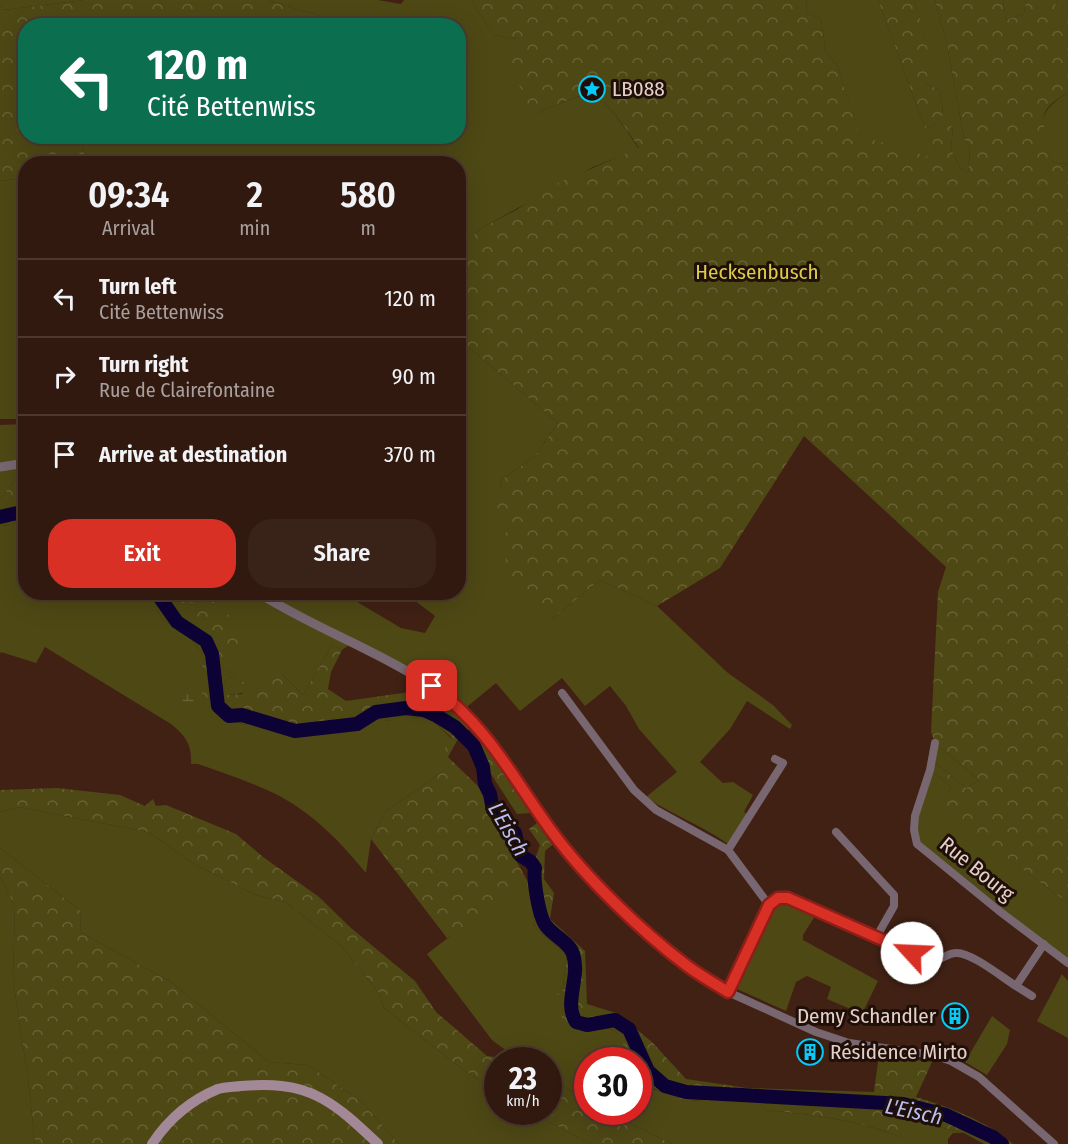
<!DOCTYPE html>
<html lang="en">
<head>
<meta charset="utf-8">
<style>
	:root { --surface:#31190f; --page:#392218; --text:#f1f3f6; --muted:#a8a09e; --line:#4c382f; --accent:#d93025 }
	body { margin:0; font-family:"Fira Sans Condensed",sans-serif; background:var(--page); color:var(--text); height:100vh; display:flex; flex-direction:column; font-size:22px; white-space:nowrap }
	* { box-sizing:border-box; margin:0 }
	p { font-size:20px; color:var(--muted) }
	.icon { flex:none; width:33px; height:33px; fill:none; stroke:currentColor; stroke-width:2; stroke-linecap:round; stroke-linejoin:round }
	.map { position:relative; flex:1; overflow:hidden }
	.side { position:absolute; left:18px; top:156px; width:448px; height:444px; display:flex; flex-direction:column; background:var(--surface); border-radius:24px; box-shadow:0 6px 24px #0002,0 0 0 2px var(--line) }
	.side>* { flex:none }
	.guide { position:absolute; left:18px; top:18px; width:448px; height:126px; border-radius:24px; box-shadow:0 6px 24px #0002,0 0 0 2px var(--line); background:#0b6e4f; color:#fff; overflow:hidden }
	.speed { position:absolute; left:484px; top:1047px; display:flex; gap:12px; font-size:30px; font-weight:700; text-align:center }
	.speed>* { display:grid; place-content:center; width:78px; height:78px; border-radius:50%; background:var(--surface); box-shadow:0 6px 24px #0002,0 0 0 2px var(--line); line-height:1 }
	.speed small { font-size:15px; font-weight:400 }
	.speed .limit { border:9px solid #d22; background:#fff; color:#111 }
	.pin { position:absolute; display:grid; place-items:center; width:51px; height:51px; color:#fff; margin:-26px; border-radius:12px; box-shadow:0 3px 9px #0006 }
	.me { position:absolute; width:66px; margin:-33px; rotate:295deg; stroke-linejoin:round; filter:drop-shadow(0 0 4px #0008) }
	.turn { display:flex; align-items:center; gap:21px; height:126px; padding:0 30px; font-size:27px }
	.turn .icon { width:78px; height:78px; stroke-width:2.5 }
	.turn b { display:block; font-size:42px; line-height:51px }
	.eta { display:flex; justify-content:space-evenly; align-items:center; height:102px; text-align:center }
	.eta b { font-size:36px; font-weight:600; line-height:42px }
	.cta { display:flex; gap:12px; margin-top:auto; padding:12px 30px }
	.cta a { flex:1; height:69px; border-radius:24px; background:var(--accent); color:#fff; font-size:24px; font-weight:600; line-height:69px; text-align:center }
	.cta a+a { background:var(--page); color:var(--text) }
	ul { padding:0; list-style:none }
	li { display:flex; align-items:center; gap:18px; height:78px; padding:0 30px; border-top:2px solid var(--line) }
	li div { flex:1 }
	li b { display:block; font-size:22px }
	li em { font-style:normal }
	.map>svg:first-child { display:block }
</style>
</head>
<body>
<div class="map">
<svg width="1068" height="1144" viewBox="0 0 1068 1144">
	<defs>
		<pattern id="forest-crowns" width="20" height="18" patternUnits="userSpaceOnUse" patternTransform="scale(1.5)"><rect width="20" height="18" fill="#4e4815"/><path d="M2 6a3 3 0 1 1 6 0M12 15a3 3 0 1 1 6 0" fill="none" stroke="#676136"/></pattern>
		<pattern id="wetland-marsh" width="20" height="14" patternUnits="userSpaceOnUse" patternTransform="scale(1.5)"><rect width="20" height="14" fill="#4e4815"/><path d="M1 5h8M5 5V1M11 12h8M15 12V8" fill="none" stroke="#676136"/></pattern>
	</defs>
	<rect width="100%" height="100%" fill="#412114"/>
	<path fill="#4e4815" d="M0,0H85L4,10L0,5Z
		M267,0H378L401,4L404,0H471L493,35L518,39L537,113C548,109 580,94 590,94C605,95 630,136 639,149L593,167L485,226L459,246V164L87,163L79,137L459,136V26L350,25Z
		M807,0H878L925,128L934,126L943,113L940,90L925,83V36L914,0H935L947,45L964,138L970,150L968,173L961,170L951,149L953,128L929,137L944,162L860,137L837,65L826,52L821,19L806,13Z
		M1003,0H1026L1024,14L1006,20Z
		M1057,0H1068V21H1051Z
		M1068,93V163L1061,164L1051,161C1042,127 1033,113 1068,93Z
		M25,178V319L20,320L25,329L19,344L25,338V419H0V181Z
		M459,339L558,423L535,456L500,481L510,528L551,620L600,580L657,606L728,673L773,705L792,725L790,729L747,701L730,729L700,762L723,783L733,782L753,795L744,812L747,814L728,844C702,825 672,815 646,797L677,772L639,729L626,706L610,686L585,706L562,678L520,711L496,683L463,710L397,669L349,645L342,650L332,645L303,695L282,674C262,687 252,693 227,695L222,688L227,679L237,675L220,669L219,649L198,593H342L401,628L425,633L435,616L405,593L459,592Z
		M25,424V469L19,470L17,477L0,499V425Z
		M25,517L26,592L146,593L151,597L162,619L188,636L203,654L218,713L224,718L246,725L252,722L283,734L298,736L318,729L380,719L391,721L408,712L433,721L452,739L446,754L445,770L385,812L371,839L366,873C338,839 308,808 267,790C245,780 221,772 198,764H191C192,745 186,736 171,724L45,647L36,663L1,652L0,654V526L12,525Z
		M935,743L979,780L966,788L932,760Z
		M930,770L951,787L942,809L1068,903V963L917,844L915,816Z
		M19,807L148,832L196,865L256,895L286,902L341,946L379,993L384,1008L461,1068L498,1093V1112H531L590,1144H399L361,1101L308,1065L269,1062L171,982L80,932L81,911L0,848V812Z
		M0,877L15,906L13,980L28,1078L35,1144H0Z
		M530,884L535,928L567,955L562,994L583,1031C598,1028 615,1023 623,1041C626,1047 626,1054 629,1060H588V1102L549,1076V1060C521,1060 514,1057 492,1040L427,954C457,929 497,907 530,884Z
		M785,902L815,916L803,935V940L878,981L862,1014L827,999L831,987L807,976L796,982L786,1011L737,989L736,983L772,907L780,903Z
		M1062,974L1068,981V1038L1037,1021Z
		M992,1016L1010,1030L1007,1044L987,1075L965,1062Z
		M639,1076L652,1089L696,1101L755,1098L765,1110C811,1115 856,1119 900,1137L904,1119L964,1133H953L948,1139V1144H673L606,1112H639Z"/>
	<path fill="url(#forest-crowns)" d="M85,0H267L350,25L26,26V136L79,137L87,163L26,164L25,178L0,181V5L4,10Z
		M471,0H807L806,13L821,19L826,52L837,65L860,136L943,161L929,137L947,125L953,127L951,149L961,170L968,173L970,150L964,138L947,45L935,0H1003L1006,20L1024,14L1026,0H1057L1052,21H1068V93C1044,106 1037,115 1050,141L1047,144L1051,161L1061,164L1068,163V903L941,809L951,787L930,770L932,760L966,788L979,780L935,743L931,732L938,592L946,567L804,436L720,568L657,606L600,580L551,620L509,575L501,539L510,528L492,498L502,490L500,481L535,456L558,423L459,339V246L485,226L518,209L551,186L639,148C630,135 605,95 589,94C580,94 548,109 537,113L531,111L508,61L518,39L493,35Z
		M878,0H914C922,25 935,57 925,83L940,90L943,114L934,126L925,128Z
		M19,469H25V517L12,525L0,526V499L17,477Z
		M146,593H177L180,596C189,593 199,590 208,595C217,600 242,631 251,641L239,657L220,649L224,660L220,669L238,675L227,679L222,688L228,695L243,694L235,686L241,681L257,689L256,681L269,669L282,674L303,695L332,645L342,650L331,672L328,689L346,701L431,689L476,724L467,731C497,752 513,782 531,813L517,814L461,728L455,734L458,739L448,757L486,794L488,809L529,884L537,869L534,862L540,845L529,829L537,823L552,845L545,851L544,879L554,893L550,919L585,951L587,1004L616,1013L652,1042L686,1079L747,1088L874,1092L879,1055L932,1062L916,1097C949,1107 987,1121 1013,1144H984L964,1133L905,1119L900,1137C857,1119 811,1115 765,1110L755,1098C711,1100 673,1110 639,1076V1060H629C623,1050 625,1039 615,1031C601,1021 582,1038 569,1026C562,1019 557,1010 552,1002L554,993L562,994L567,955L535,928L530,885L460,932L447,938L371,839L385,812L445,770L438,766L436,758L446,754L445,747L452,738L433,721L408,712L391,721L380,719L357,724L352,736L342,726L318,729L298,736L283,734L252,722L246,725L224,718L202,702L203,654L188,636L162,619L151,597Z
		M57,788L120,795L145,806L153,799L156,806L166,805L236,834L263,857L319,897L351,928L415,981L436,1012L487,1056L518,1060H498V1093L461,1068L384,1008L379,993L341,946L286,902L256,895L196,865L148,832L19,807L0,812V790Z
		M0,848L81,911L80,932L171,982L269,1062L308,1065L361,1101L399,1144H35L28,1078L13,980L15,906L0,877Z
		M549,1076L588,1102V1112H606L673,1144H590L531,1112H549Z"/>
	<path fill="url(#wetland-marsh)" d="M197,690L199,700L188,714L182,699L172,691Z"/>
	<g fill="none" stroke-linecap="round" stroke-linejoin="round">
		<path stroke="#0d0235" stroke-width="14" d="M0,517L26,511
			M156,592L177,622L206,641L212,654L218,706L229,716L242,715L295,731L357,724L376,712L406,708L424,710L437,716L455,727L474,746L483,767L485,784L490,794L493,810L515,833L520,855L531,862L535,868C533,880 539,919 547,927C554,936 570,943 573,954C581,977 563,1002 576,1022L587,1025L615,1020L629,1029L648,1071L665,1086L686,1092L903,1104L946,1115L993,1137L1002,1144"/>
		<path stroke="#786771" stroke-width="8" d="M562,693L634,790L656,810L728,850L769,905L728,992
			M476,724L495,748L553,834L594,880L640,927L686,965L728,992L816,1032L849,1043L933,1055L951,1061L979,1077L1054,1144
			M935,743L930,770L915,816L914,830L917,844L998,910L1068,963
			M836,832L894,895V906L877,936
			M728,850L783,763L775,759
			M769,905L778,898H788L929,961C943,961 946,953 956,953C971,952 1003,978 1016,986L1044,944
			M1016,986L1032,996"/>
		<path stroke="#786771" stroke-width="9" d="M0,467L26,463
			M257,592C330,639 416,661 476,724"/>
		<path stroke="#a38998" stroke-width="10" d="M152,1144C168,1120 191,1100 218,1089C225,1087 234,1087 241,1086C268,1084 296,1084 321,1098C343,1110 360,1127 378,1144"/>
	</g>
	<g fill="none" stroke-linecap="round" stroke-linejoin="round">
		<g stroke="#8d1f18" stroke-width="15">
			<path id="route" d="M432,686C489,727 513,779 553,833C586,878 641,931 686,965C699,975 714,983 728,992L769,905L778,898H788L912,953"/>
		</g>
		<use href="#route" stroke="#d93025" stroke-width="10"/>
	</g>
	<defs>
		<g id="sight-ring" transform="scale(1.35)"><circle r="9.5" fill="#1e0f09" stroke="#04cbf9" stroke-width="1.5"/><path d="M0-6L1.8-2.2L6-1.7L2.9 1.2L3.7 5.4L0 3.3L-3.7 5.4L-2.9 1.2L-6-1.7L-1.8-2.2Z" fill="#04cbf9"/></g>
		<g id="building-ring" transform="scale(1.35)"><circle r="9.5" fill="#1e0f09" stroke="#04cbf9" stroke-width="1.5"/><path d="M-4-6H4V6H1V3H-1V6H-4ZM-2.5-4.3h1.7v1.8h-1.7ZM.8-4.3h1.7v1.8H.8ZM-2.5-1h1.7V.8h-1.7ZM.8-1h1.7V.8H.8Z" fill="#04cbf9"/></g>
	</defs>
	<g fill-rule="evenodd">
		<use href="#sight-ring" x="592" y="89"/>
		<use href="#building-ring" x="955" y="1016"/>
		<use href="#building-ring" x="810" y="1052"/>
	</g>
	<g text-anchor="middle" stroke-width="6" stroke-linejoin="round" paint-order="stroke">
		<g font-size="21" fill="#e5cfc7" stroke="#1e0f09" text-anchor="start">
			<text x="612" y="96">LB088</text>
			<text x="936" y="1023" text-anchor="end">Demy Schandler</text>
			<text x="830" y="1059">Résidence Mirto</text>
		</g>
		<g font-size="21" fill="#dccc4a" stroke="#1e0f09">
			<text x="757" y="279">Hecksenbusch</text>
		</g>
		<g font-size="21" fill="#e5cfc7" stroke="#1e0f09">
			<text transform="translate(977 869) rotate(39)" y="7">Rue Bourg</text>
		</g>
		<g font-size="22" font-style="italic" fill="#babdf1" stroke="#1e0f09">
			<text transform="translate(509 829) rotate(60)" y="8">L'Eisch</text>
			<text transform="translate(914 1111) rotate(12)" y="8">L'Eisch</text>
		</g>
	</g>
</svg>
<div class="speed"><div>23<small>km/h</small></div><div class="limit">30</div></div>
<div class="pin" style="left:432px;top:686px;background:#d93025"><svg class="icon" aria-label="arrive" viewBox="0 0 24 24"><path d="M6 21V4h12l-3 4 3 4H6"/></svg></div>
<svg class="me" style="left:912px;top:953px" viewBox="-20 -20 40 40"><circle r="19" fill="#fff"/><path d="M0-13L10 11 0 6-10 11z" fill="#d93025"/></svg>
<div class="guide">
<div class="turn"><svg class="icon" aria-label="left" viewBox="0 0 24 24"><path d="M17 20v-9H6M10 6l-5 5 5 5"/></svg><div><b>120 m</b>Cité Bettenwiss</div></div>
</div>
<section class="side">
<div class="eta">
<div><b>09:34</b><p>Arrival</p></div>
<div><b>2</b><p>min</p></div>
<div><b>580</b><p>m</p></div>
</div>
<ul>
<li><svg class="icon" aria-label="left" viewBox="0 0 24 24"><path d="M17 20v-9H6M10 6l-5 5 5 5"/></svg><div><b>Turn left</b><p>Cité Bettenwiss</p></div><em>120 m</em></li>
<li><svg class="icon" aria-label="right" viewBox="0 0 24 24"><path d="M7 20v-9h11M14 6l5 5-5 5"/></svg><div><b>Turn right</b><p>Rue de Clairefontaine</p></div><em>90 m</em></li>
<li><svg class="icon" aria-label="arrive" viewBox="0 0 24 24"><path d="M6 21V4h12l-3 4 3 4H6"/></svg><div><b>Arrive at destination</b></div><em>370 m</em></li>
</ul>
<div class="cta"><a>Exit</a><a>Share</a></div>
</section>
</div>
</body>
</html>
